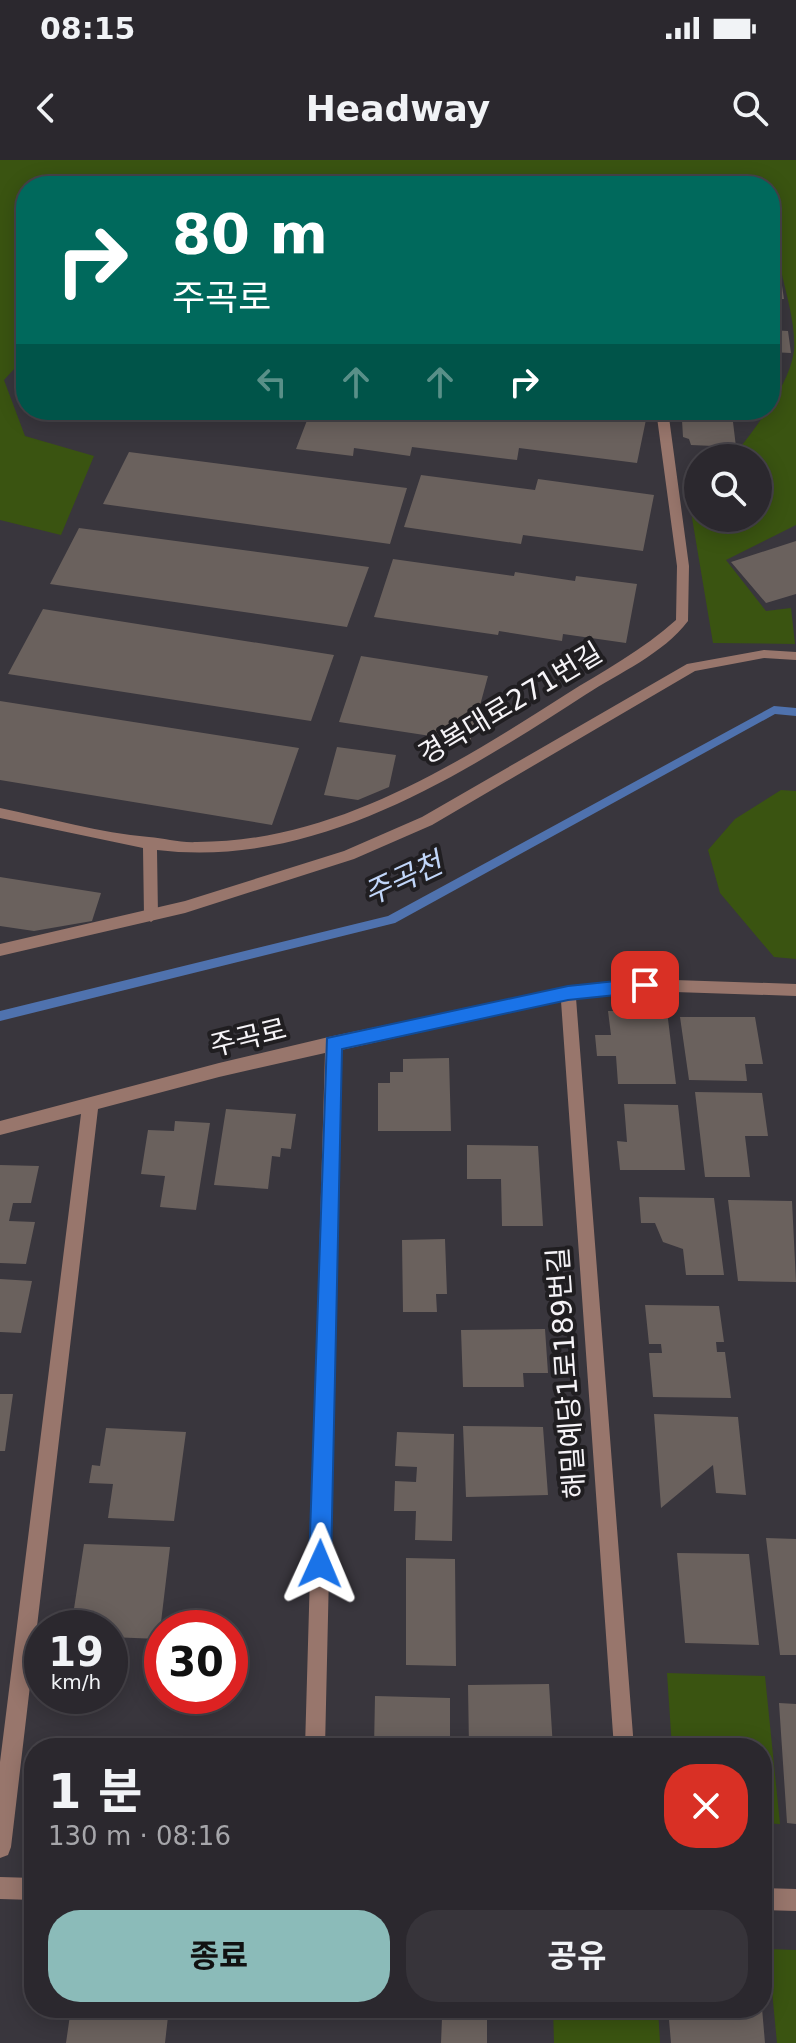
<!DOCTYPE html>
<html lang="ko">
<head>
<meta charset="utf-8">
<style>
	:root { --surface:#2b282e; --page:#37343a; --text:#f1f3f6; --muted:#a6a6aa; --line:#47444a; --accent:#8bbbb9 }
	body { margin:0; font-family:"DejaVu Sans","Noto Sans KR",sans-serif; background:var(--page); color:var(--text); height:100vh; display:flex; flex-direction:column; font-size:30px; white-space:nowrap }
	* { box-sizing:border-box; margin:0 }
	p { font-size:26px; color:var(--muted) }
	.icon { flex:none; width:44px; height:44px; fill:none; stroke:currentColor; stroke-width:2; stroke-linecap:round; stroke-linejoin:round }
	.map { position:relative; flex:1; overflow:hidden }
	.details { position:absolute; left:24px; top:1578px; width:748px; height:280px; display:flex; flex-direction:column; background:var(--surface); border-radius:32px; box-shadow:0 4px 20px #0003,0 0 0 2px var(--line) }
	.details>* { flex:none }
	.top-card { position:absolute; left:16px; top:16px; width:764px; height:244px; border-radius:32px; box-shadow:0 4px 20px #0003,0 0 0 2px var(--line); background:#00695c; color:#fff; overflow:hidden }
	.fabs { position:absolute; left:684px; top:284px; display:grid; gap:16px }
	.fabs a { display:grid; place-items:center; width:88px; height:88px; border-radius:50%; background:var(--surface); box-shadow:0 4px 20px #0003,0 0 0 2px var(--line); font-size:40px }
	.speed { position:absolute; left:24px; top:1450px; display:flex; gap:16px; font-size:40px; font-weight:700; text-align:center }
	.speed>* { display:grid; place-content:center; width:104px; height:104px; border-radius:50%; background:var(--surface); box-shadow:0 4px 20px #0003,0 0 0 2px var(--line); line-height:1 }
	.speed small { font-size:20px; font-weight:400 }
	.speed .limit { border:12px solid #d22; background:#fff; color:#111 }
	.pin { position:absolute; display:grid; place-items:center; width:68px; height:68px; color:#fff; margin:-34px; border-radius:16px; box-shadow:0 4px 12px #0006 }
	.me { position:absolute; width:88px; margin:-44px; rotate:1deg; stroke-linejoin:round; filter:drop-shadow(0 0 6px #0008) }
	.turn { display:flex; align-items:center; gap:28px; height:168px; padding:0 24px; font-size:36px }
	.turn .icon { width:104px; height:104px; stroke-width:2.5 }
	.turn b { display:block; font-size:56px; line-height:68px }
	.lanes { display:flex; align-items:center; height:76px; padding:0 24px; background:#0003; justify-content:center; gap:40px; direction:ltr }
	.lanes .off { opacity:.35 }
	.round { display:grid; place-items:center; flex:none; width:84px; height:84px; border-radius:32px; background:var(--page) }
	.summary { display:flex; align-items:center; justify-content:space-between; height:136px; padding:0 24px }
	h1 { font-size:48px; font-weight:700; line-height:60px }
	.primary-button { display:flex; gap:16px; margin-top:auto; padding:16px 24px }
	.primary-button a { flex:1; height:92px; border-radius:32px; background:var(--accent); color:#111; font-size:32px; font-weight:700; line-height:92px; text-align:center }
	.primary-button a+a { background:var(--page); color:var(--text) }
	.status { display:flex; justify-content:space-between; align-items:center; height:56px; padding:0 40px; background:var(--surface); direction:ltr }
	.status svg { height:22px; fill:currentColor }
	header { display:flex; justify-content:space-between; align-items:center; height:104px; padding:0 24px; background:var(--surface); font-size:36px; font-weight:700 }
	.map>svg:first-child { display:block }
</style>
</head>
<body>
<div class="status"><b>08:15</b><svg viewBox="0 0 49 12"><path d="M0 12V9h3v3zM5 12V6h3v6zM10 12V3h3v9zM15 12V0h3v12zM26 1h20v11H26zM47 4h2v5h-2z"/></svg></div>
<header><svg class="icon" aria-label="back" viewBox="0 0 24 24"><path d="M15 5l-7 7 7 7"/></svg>Headway<svg class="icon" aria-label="search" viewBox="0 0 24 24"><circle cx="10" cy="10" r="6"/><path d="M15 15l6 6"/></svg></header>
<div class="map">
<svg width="796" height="1883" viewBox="0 0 796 1883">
	<rect width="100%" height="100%" fill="#39363d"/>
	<path fill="#3a5411" d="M0,0H796V365L726,400L766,451L791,448L795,484L713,483L687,328L698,325V358H758V298H732C754,269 789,227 794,191C796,165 786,134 781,110L770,109V26H26V196L4,220L25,276L94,296L61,375L0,360Z
		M781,630L796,631V799L774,797L720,733L708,690L735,659Z
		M667,1513L765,1516L780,1664L762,1663V1588H672Z
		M768,1789L796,1790V1883H777Z
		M553,1848H658L660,1883H554Z"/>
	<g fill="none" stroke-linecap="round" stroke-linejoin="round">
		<path fill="#4f72ae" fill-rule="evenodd" d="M774,546L796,548V556L775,554L395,763L0,861V851L388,756Z"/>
	</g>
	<path fill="#6a615d" d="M770,118L781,119L784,139H770Z
		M770,170L788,171L791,193L770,192Z
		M311,250H648L637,303L519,288L517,300L412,287L410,296L354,288L353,296L296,289Z
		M682,260L733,262L736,287L691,285L689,279L683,277Z
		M129,292L407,328L390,384L103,344Z
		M421,315L535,330L538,319L654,335L643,391L523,375L521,384L404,367Z
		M79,368L369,407L347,467L50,424Z
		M796,381V434L766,443L731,402Z
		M393,399L514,416L515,412L575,421L576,416L637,424L626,483L563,474L562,481L499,471L498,475L374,457Z
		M43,449L334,495L311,561L8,514Z
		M361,496L488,516L470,582L339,562Z
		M0,541L299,588L272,665L0,620Z
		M337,587L396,595L389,627L358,640L324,635Z
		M0,717L101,733L92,761L34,771L0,766Z
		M608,851H667L676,924H618L616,896H597L595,875H611Z
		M680,857H755L763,904H745L747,921L689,920Z
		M449,898L451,971H378V923H390V912H403V899Z
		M695,932L762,933L768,976H745L750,1017H705Z
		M624,944L678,945L685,1010H620L617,981L627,982Z
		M226,949L296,954L291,989L281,988L280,997L272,996L268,1029L214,1025Z
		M175,961L210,963L196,1050L160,1047L165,1016L141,1014L148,970L174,971Z
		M467,985L538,986L543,1066H502L501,1019H467Z
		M0,1005L39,1006L31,1043H13L9,1061L35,1062L26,1104L0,1103Z
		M639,1037L714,1038L724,1115H686L683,1089L663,1082L655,1063H641Z
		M728,1040L792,1041L796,1122L738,1121Z
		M445,1079L447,1134H436L437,1152H403L402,1080Z
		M0,1119L32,1121L21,1173L0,1172Z
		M645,1145L719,1146L724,1182H716L717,1192H725L731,1238L653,1237L649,1193H662L661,1184H649Z
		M545,1169L548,1213H523L524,1227H463L461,1170Z
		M0,1234H13L5,1291H0Z
		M654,1254L738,1257L746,1335L716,1333L713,1305L661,1348Z
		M463,1266L543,1267L548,1335L466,1337Z
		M106,1268L186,1272L174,1361L108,1358L113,1324L89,1323L92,1305L100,1306Z
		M397,1272L454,1274L452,1381L415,1380L416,1351H394L395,1321L416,1322L417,1307L395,1306Z
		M766,1378L796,1379V1495H780Z
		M84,1384L170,1387L159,1479L110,1477V1468H71Z
		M677,1393L749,1394L759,1485L685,1483Z
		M406,1398L455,1399L456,1506L406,1505Z
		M549,1524L553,1588H469L468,1525Z
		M375,1536L450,1538V1588H374Z
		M779,1543L796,1544V1664L787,1663Z
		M71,1848H169L165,1883H66Z
		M668,1848H762L765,1883H671Z
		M442,1858L487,1860V1883H441Z"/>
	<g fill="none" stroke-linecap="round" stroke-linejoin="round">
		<path fill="#98766c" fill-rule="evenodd" d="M656,250H668L689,406L688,461C663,494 619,513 585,535C458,617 315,709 157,690L158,756L151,762L144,756L143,688L0,658V648C49,658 100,673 149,677C164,678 180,683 197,682C333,682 454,606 565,535C603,511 643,490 676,460L677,406Z"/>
		<path fill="#98766c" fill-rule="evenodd" d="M764,490L796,492V500L764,498L695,511L432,665L354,699L185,753L0,796V784L185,741L344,691L422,657L687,504Z
			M645,819L796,824V836L645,831L576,838L634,1588H614L561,841L341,890L325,1588H305L325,893L219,917L98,949L11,1687L8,1695L0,1698V1602L81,954L0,975V961L219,903L333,876L568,827Z
			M0,1717L34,1718V1740L0,1739Z
			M762,1728L796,1729V1751L762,1750Z"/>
	</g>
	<path fill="#1a73e8" stroke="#114b97" stroke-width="2" d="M645,818L653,825L645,832L568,840L342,889L331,1404L328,1412L320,1415L312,1412L309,1404L327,878L568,826Z"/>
	<g text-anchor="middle" stroke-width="8" stroke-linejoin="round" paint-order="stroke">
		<g font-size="28" fill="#f5f3f7" stroke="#201e21">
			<text transform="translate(510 543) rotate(-31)" y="10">경복대로271번길</text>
			<text transform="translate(248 877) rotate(-14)" y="10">주곡로</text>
			<text transform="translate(566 1213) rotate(-94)" y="10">해밀예당1로189번길</text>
		</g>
		<g font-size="30" font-style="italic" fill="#c1d6f9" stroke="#201e21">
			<text transform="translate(403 719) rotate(-25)" y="10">주곡천</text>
		</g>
	</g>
</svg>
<div class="fabs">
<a><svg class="icon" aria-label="search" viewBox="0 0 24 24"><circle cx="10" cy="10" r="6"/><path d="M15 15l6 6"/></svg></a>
</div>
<div class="speed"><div>19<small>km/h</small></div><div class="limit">30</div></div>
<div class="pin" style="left:645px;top:825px;background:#d93025"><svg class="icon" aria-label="arrive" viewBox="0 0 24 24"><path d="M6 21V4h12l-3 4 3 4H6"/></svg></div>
<svg class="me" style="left:320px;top:1404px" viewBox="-20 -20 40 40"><path d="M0-17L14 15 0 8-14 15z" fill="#1a73e8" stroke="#fff" stroke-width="4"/></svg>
<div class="top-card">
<div class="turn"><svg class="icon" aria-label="right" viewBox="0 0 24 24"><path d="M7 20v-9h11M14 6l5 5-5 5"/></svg><div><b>80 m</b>주곡로</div></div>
<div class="lanes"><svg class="icon off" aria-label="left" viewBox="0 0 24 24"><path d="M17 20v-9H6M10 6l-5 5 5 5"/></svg><svg class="icon off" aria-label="ahead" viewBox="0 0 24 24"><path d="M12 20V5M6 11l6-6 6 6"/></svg><svg class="icon off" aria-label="ahead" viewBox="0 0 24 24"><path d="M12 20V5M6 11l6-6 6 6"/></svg><svg class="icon" aria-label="right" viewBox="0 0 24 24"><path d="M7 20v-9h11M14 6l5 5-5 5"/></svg></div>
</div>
<section class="details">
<div class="summary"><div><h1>1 분</h1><p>130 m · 08:16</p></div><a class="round" style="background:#d93025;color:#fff"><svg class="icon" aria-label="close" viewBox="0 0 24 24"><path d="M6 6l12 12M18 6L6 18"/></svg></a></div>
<div class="primary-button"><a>종료</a><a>공유</a></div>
</section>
</div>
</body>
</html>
